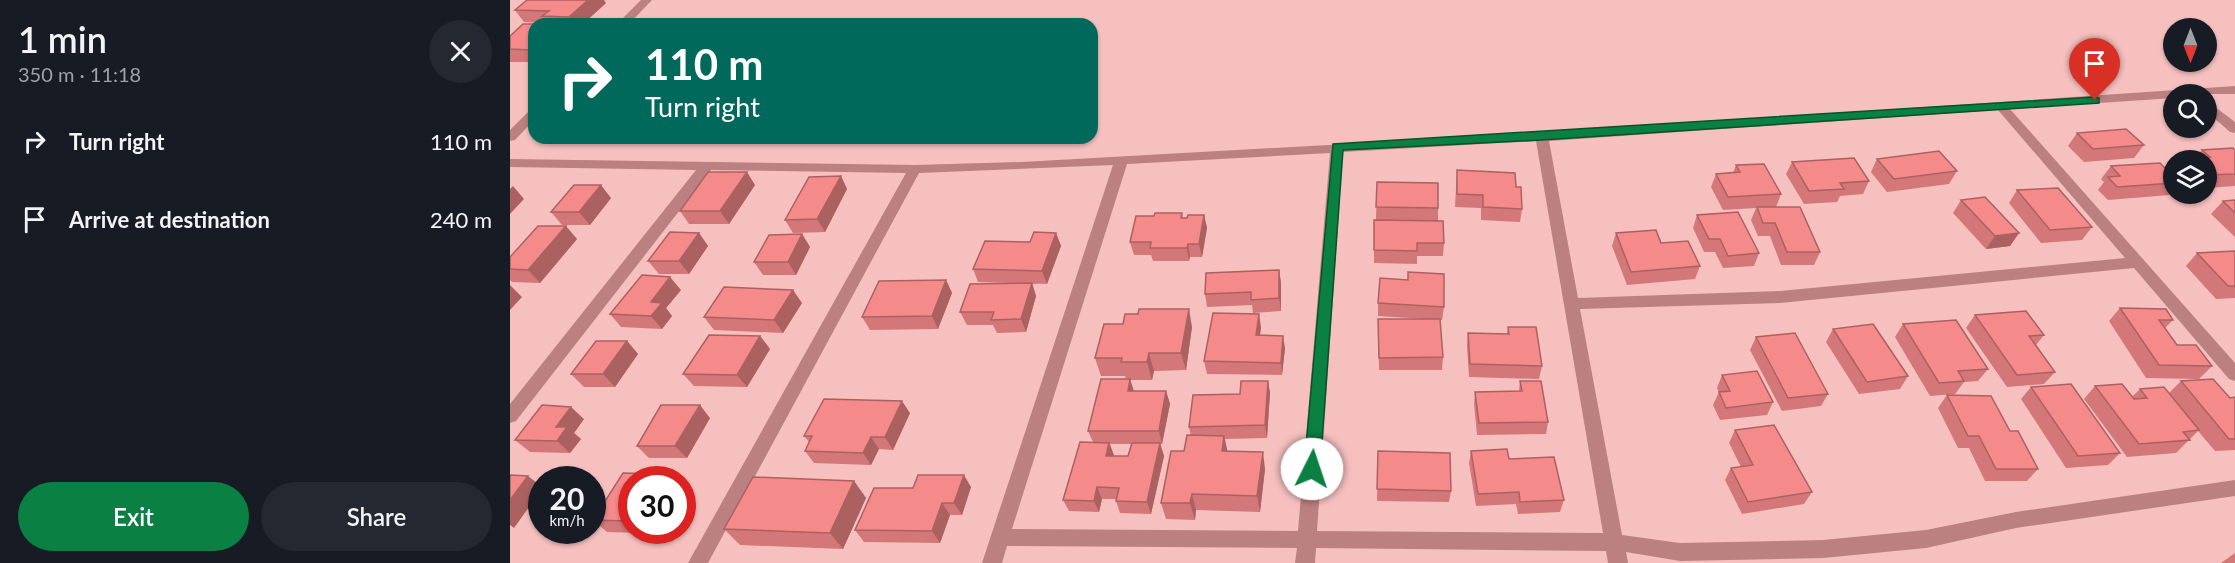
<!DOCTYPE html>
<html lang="en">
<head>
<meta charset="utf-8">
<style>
	:root { --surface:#171b24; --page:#242831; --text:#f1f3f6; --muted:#9ea1a6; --accent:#0b8043 }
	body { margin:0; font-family:Lato,sans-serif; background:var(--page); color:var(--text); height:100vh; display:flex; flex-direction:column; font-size:22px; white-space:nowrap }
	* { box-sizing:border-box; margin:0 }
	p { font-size:20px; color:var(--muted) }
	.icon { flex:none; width:33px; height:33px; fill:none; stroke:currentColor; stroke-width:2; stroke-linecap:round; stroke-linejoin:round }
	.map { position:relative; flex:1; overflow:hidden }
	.side { display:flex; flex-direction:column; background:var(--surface); width:510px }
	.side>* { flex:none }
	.guide { position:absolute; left:18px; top:18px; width:570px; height:126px; border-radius:18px; box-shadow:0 2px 4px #0004; background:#00695c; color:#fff; overflow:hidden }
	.needle { width:39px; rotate:180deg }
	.tools { position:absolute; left:1653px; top:18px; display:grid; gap:12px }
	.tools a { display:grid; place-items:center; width:54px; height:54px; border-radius:50%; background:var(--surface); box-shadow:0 2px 4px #0004; font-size:30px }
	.speed { position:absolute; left:18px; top:466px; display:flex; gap:12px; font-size:30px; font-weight:700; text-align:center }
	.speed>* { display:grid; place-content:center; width:78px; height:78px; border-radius:50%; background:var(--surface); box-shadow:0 2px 4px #0004; line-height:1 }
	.speed small { font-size:15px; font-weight:400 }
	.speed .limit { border:9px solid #d22; background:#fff; color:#111 }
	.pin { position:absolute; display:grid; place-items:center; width:51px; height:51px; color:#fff; margin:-62px -26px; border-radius:50% 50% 50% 0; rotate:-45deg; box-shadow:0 0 6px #0007 }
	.pin .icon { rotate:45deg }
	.me { position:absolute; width:66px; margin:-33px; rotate:4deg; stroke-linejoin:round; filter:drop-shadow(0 0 4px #0008) }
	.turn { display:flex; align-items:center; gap:21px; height:126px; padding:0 18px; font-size:27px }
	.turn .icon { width:78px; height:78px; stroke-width:2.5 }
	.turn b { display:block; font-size:42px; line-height:51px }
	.round { display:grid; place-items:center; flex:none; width:63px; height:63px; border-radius:32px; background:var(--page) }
	.headline { display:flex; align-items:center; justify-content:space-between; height:102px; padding:0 18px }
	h1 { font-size:36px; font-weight:600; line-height:45px }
	.cta { display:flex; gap:12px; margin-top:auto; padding:12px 18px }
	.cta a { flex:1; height:69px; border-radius:36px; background:var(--accent); color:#fff; font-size:24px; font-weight:600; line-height:69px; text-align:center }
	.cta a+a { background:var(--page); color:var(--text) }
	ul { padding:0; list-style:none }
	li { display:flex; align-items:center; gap:18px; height:78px; padding:0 18px }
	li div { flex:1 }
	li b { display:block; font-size:22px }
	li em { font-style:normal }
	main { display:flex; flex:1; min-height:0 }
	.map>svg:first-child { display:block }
</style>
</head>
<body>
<main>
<section class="side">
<div class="headline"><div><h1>1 min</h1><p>350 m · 11:18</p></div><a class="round"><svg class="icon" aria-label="close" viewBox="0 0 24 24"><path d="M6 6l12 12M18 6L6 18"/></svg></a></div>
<ul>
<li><svg class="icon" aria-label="right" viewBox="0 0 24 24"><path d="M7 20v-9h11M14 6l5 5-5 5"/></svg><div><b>Turn right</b></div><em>110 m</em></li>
<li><svg class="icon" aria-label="arrive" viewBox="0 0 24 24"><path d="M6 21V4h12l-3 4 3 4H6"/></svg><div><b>Arrive at destination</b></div><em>240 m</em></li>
</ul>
<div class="cta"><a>Exit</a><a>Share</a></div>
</section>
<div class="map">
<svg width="1725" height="563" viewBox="0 0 1725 563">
	<rect width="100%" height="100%" fill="#f6c0bf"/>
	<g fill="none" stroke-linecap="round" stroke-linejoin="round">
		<path fill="#bb8080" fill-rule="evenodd" d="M131,0H142L119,24H107Z
			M1725,86V94H1664V98L1500,109L1725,363V381L1719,379L1624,268L1270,303L1070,309L1112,535L1170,543L1313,540L1416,530L1506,512L1725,480V496L1506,528L1416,548L1313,558L1170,561L1116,552L1118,563H1098L1096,551L806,548L805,563H785L787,548L497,546L492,563H472L603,165L409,173L198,563H178L396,173L201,170L6,421L0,423V404L186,170L0,167V159L405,165L512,162L1032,133ZM1488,110L1615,258L1270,291L1068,298L1039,141ZM1026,141L1093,533L807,531L833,152ZM820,153L788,531L502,529L617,164Z
			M1696,100L1725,122V133L1720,132L1696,111Z
			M24,109V120L5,140L0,141V130L20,110Z"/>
	</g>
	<path fill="#d37778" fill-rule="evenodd" d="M96,3L73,24H38L37,23L14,22L5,10Z
		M24,24V62H0V36Z
		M1567,133L1634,145L1624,158L1574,162L1558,146Z
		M1692,150H1725V186L1696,188V160H1670L1671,158L1686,157Z
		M1367,159L1447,171L1439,184L1377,192L1361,172Z
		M1282,162L1359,181L1353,194L1330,196L1327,202L1294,204L1276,174Z
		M1226,165L1271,194L1266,207L1310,252L1304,265H1271L1260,236H1248L1241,220L1246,208L1213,210L1201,187L1206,174L1223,173Z
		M1601,166L1664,177V189L1659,195L1598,200L1588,190L1594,182L1591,179Z
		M947,170L1006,187L1012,209L1010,222L971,220V208L945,207Z
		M331,176L337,189L315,232L283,233L275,220Z
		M867,182L928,208V221L866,220Z
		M245,185L219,224H179L170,211Z
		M1507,190L1582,227L1572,240L1531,243L1499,203Z
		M101,198L80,225H52L41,212Z
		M1451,200L1509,233L1500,246L1476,249L1443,213Z
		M1725,200V237L1701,214L1713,201Z
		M672,213L673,218L694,215L697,228L692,257H680L679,261H643L641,255H624L620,242L644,216Z
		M1187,215L1249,253L1244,266L1213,268L1205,252H1194L1183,228Z
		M864,220L934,243L933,256H907V264L864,263Z
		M189,233L198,246L179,274H149L138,261Z
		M546,233L551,246L537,284L468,282L463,269L520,242Z
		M1106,233L1151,243L1190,266L1185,279L1117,285L1102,246Z
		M292,234L300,247L286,275H253L244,262Z
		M67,239L30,283L2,282L0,280V257Z
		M1725,251V298L1706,299L1676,266L1687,253Z
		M769,270L771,283V311L743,313L742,305L697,307L695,294Z
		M436,280L442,293L428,329L360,330L352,317Z
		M522,283L526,296L516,332L487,333L483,325H457L450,312Z
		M171,290L156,308L162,316L152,329L111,327L100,314Z
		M292,303L273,333L204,330L194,317Z
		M868,303L934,307L932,320H930L933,357L932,370H869L868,319H914L868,316Z
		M1610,308L1663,320L1655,328L1667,345L1702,366L1689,379L1636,378L1599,321Z
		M1465,315L1534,335L1526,345L1545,372L1534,384L1497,387L1456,328Z
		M1393,324L1478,369L1468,381L1454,382L1445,394L1420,396L1385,337Z
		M682,327L676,370L644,371L642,380H620L624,391H656L660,404L652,444H650L654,456L641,514L610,513L606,501V499H592L589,512L559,511L553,500L583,442L578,431L616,379L615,376H591L585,358ZM600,444H621L618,456H604Z
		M751,327L750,335L775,348L772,375L697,374L694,361Z
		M998,327L1032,366L1029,379L959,377L957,346L958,333L997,334Z
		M1323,329L1398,376L1390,389L1349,394L1316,342Z
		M250,336L260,349L237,387L184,386L173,374Z
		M1246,337L1318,394L1311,406L1272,411L1240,350Z
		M117,341L128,354L105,387H74L61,374Z
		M1212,375L1263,402L1257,415L1210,420L1203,405L1209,392L1207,388Z
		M758,381L760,393L757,438L715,439L717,451L755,469L750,512L686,510L685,520L656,519L651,503L681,436L679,427Z
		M1010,381L1038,422L1036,434L967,435L964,404L965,392L1009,391Z
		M1671,381L1720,398L1725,397V450L1705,451L1688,431L1666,453L1617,457L1574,399L1585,386L1622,397L1630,389L1659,393Z
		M1521,387L1610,453L1598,465L1556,468L1511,399Z
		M1437,395L1500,431L1528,469L1517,481H1475L1459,448H1448L1428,408Z
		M400,413L383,450L369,449L361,465L304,463L295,451L299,442L294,436Z
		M200,418L177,458H139L127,446Z
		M74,419L64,433L71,439L60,453L20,452L5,440Z
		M1225,430L1302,492L1294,504L1232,514L1215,480L1221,468L1231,467L1219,443Z
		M868,451L941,491L939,502L867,501Z
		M961,451L999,459L1054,500L1050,512L1008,514L1006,504L966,506L959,463Z
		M113,473L147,474L153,480H122V531H132L131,533L97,532L83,520Z
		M344,481L356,498L333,549L230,545L214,529Z
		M461,487L452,515H440L430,543L354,542L345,530L403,488Z
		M1725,553V563H1711Z"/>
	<path fill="#ac6161" d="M78,0H94L96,3L73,24H64L59,17Z
		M237,172L245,185L219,224L210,211Z
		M331,176L337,189L315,232L307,219Z
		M91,185L101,198L80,225L69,212Z
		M3,186L14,199L0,214V189Z
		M694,215L697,228L692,257L689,244Z
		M56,226L67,239L30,283L18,270Z
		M189,233L198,246L179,274L169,261Z
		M546,233L551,246L537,284L532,271Z
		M1509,233L1500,246L1476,249L1485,236Z
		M292,234L300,247L286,275L278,262Z
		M678,244L680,257L679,261L677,248Z
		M769,270L771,283V311L769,298Z
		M160,277L171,290L156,308L162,316L152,329L141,316V302Z
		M436,280L442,293L428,329L422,316Z
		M522,283L526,296L516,332L511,319Z
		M0,285L12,297L0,310Z
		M283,290L292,303L273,333L264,320Z
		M679,309L682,327L676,370L671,353Z
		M749,314L751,327L748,348L746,335Z
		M250,336L260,349L237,387L227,375Z
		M773,336L775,348L772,375L771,363Z
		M117,341L128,354L105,387L93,374Z
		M639,353L644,371L642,380L637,362Z
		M620,379L624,392L618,391Z
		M758,381L760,393L757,438L755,425Z
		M656,391L660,404L652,444L649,431Z
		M392,401L400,413L383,450L375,437Z
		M190,405L200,418L177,458L165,446Z
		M61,407L74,419L64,433L71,439L60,453L47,441L46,427Z
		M714,436L718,453L712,451Z
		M361,437L369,449L361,465L353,453Z
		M599,443L604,455L601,468L596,456Z
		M650,443L654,456L641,514L637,502Z
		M753,452L755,469L750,512L747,496Z
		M147,474L153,480H143Z
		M454,475L461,487L452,515L444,503Z
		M18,476L32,487V489L4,528L0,525V500Z
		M344,481L356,498L333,549L320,533Z
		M587,487L592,499L589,512L584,501Z
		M682,494L686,510L685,520L680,503Z
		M432,503L440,515L430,543L422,531Z
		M122,515V524L118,521Z"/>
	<path fill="#f58a8b" stroke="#ac6161" stroke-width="1.5" d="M17,0H78L59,17L32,16L39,11L5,10Z
		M13,24H24V47L21,50L0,49V36Z
		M1616,129L1634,145L1583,149L1567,133Z
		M1723,148L1725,150V174L1696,175V160H1674L1671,158L1700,157L1692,150Z
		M1429,151L1447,171L1384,179L1367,159Z
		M1344,158L1359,181L1330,183L1334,189L1299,191L1282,162Z
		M1650,163L1664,177V183L1607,187L1598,177L1610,176L1601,166Z
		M1254,164L1271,194L1218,197L1206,174L1230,172L1226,165Z
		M947,170L1005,173L1006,187H1011L1012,209L973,207V195L947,194Z
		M198,172H237L210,211H170Z
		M331,176L307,219L275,220L299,177Z
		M867,182L928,183V208L866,207Z
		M64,185H91L69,212H41Z
		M1548,188L1582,227L1540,230L1507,190Z
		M1475,197L1509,233L1485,236L1451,200Z
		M1725,200V213L1713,201Z
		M1247,207H1290L1310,252H1277L1265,223H1253Z
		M1228,212L1249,253L1218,256L1210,239H1199L1187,215Z
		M645,213H672L671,218H677L678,215H694L689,244H678L677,248H640L641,242H620L626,216H644Z
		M864,220L933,221L934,243H907V251L864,250Z
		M28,226H56L18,270L0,269V257Z
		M1146,230L1151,243L1178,241L1190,266L1121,272L1106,233Z
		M160,232L189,233L169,261H138Z
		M524,232L546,233L532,271L463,269L475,241L520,242Z
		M292,234L278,262H244L259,235Z
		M1725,251V286H1718L1687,253Z
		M769,270V298L741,300V292L695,294L696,273Z
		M898,272L934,274V307L868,303L870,278L898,280Z
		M132,275L160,277L141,302L152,303L141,316L100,314Z
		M436,280L422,316L352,317L369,281Z
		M522,283L511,319L481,320L484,312H450L460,284Z
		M214,287L283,290L264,320L194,317Z
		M1610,308L1656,309L1663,320H1649L1667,345H1686L1702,366L1649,365Z
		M629,309H679L671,353H639L637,362H611L612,358H585L594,324H613L615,314H628Z
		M1516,311L1534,335L1519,336L1545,372L1507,375L1465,315Z
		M703,313L749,314L746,335L773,336L771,363L694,361Z
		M868,319H930L933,357L869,358Z
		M1446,320L1478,369L1448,371L1454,381L1429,383L1393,324Z
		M1363,324L1398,376L1357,382L1323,329Z
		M998,327H1026L1032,366L960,364L958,333L999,334Z
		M1285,333L1318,394L1278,398L1246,337Z
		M199,335L250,336L227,375L173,374Z
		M86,341H117L93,374H61Z
		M1247,371L1263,402L1216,408L1209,392L1220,391L1212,375Z
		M591,379H620L618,391H656L649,431H578Z
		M1703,379L1720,398L1725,397V439H1719L1671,381Z
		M731,381H758L755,425L679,427L683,395L730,394Z
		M1010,381H1031L1038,422L969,423L965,392L1012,391Z
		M1561,384L1610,453L1568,456L1521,387Z
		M1612,384L1624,399L1637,398L1630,389L1654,387L1689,430L1673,432L1680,440L1629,444L1585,386Z
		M1437,395L1481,396L1500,431H1508L1528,469H1486L1469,436H1458Z
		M314,399L392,401L375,437H361L353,453L295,451L302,436H294Z
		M32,405L61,407L46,427H57L47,441L5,440Z
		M151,405H190L165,446H127Z
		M1264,425L1302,492L1238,502L1221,468L1243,465L1225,430Z
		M677,435L714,436L712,451L753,452L747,496L682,494L680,503H651L661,451H674Z
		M570,442L599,443L596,456H618L622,443H650L637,502L606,501L609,488L587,487L584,501L553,500Z
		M997,449L999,459L1044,457L1054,500L1010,502L1009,492L968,494L961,451Z
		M868,451L940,453L941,491L867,489Z
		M113,473L147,474L143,480H122V515L118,521L83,520Z
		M0,475L18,476L0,500Z
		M408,475H454L444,503H432L422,531L345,530L364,488H403Z
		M243,477L344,481L320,533L214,529Z"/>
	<path fill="#0b8043" stroke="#07532c" stroke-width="1.5" d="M1585,97L1589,98V103L1032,140L833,150L810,469L808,474L802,476L796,474L794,469L823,144Z"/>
</svg>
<div class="tools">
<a><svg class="needle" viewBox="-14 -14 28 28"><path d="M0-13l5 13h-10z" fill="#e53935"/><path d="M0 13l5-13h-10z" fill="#9ea1a6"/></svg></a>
<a><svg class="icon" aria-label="search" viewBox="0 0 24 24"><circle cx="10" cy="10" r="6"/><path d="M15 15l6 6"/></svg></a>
<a><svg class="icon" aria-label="layers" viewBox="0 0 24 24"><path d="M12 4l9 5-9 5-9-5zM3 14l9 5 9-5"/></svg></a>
</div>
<div class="speed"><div>20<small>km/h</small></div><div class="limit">30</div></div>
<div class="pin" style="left:1585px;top:100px;background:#d93025"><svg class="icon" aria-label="arrive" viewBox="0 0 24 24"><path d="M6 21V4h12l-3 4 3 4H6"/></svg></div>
<svg class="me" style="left:802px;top:469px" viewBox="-20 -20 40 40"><circle r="19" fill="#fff"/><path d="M0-13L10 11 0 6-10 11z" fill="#0b8043"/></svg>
<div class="guide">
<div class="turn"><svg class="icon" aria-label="right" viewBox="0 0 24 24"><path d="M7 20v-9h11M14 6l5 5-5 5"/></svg><div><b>110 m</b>Turn right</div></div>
</div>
</div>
</main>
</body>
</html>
